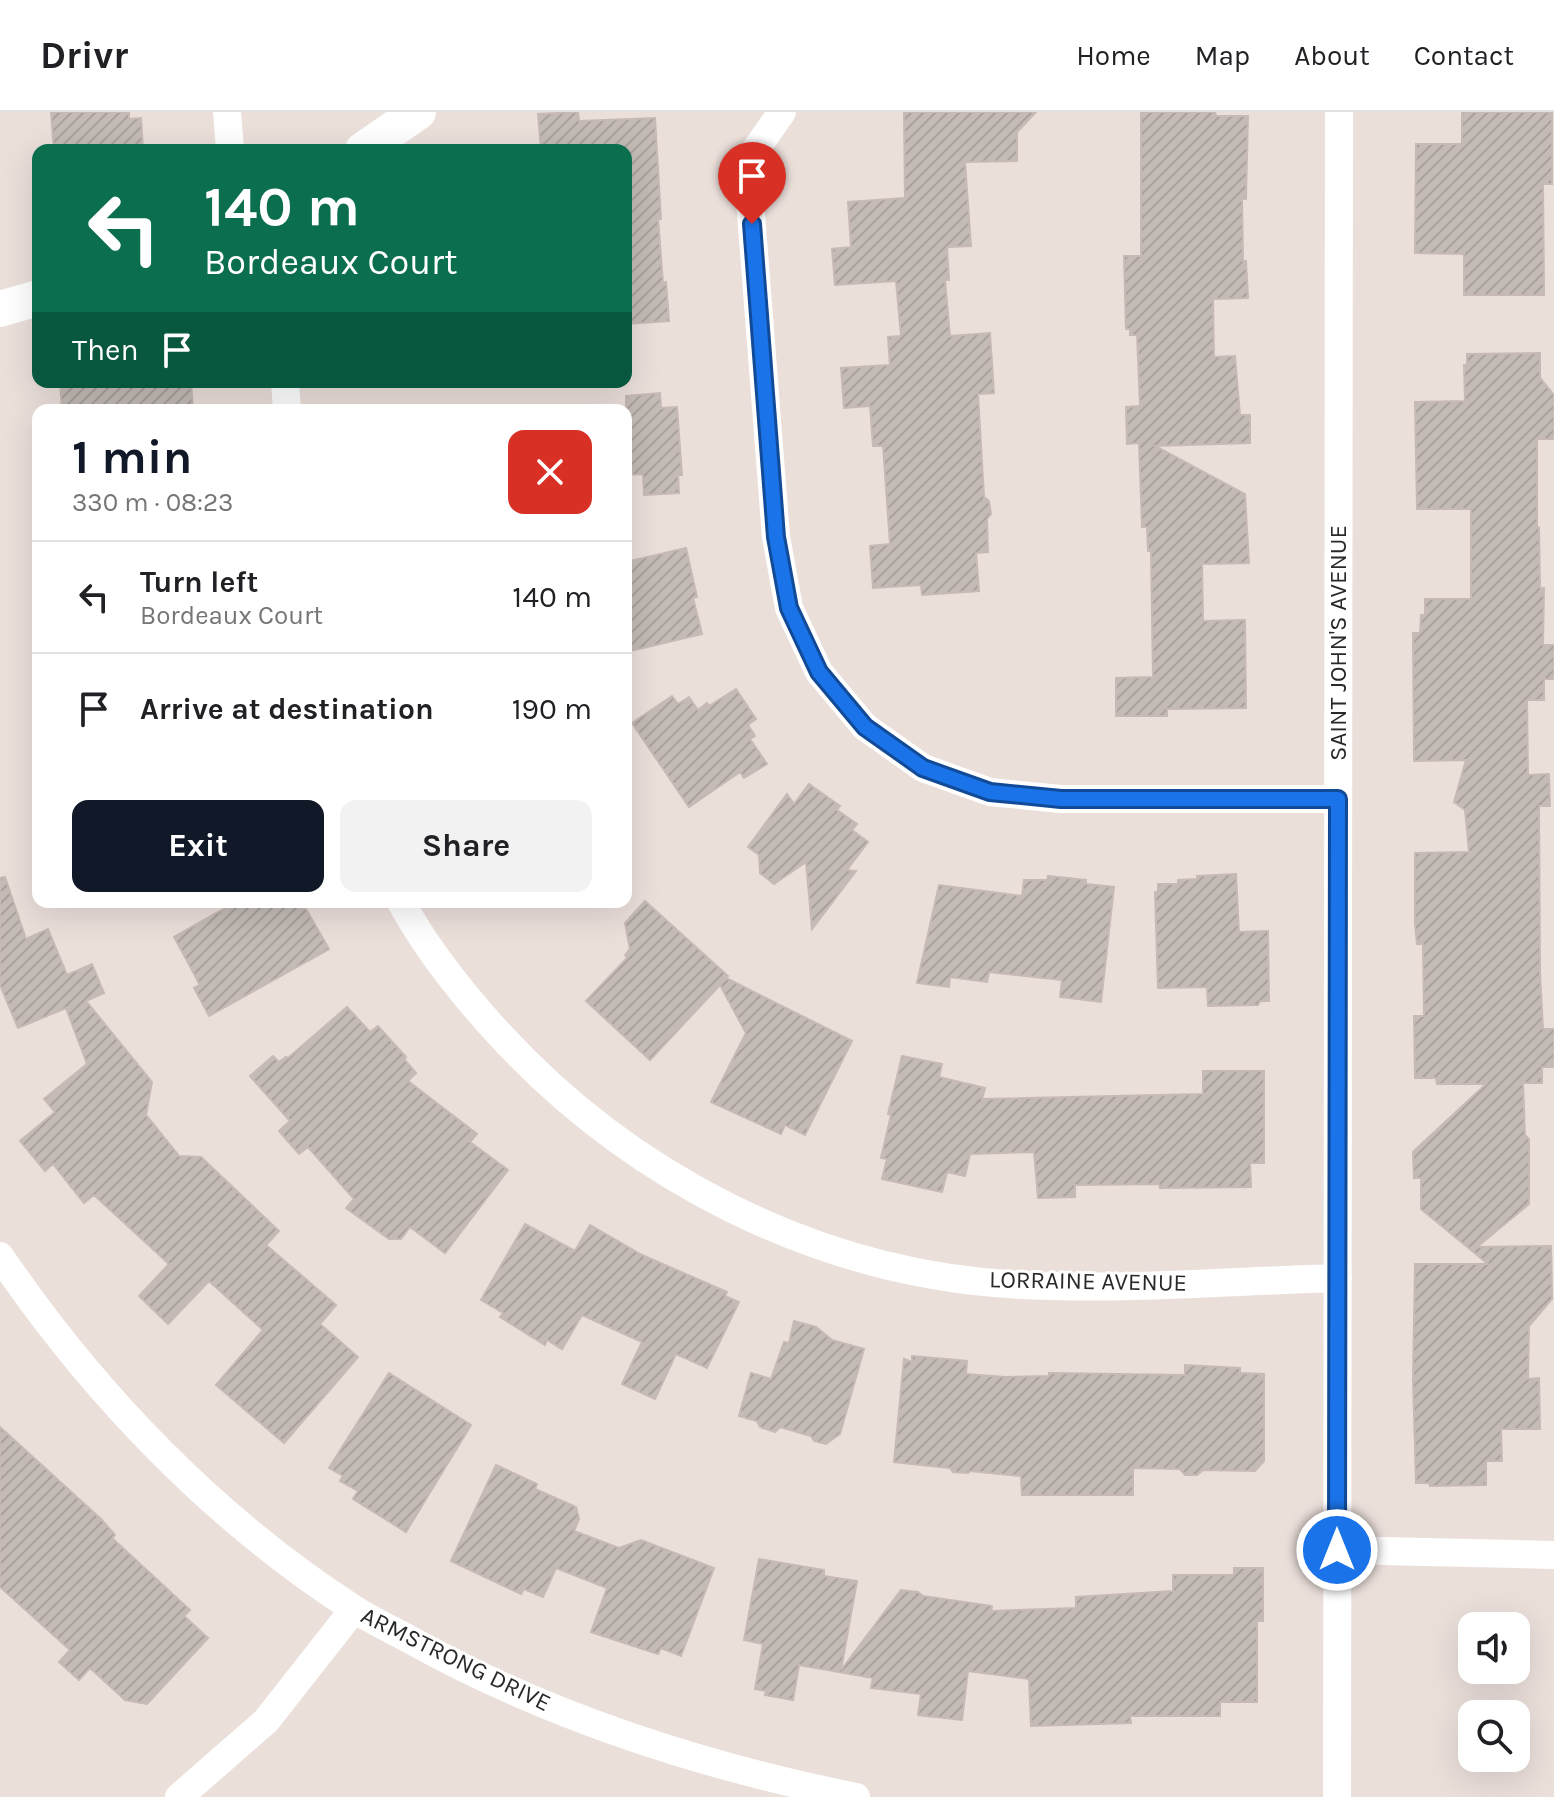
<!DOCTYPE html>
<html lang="en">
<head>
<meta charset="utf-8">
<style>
	:root { --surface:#fff; --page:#f2f2f2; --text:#202124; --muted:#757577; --line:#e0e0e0; --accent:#111827 }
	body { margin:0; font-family:Karla,sans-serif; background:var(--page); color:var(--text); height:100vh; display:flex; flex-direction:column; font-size:30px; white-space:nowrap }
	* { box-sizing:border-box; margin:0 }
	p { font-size:26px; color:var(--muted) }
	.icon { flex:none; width:44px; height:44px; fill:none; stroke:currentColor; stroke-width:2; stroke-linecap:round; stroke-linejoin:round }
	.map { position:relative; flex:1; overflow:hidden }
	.panel { position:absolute; left:32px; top:292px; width:600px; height:504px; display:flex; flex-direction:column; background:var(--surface); border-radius:16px; box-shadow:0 8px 32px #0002 }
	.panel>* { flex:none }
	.guide { position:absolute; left:32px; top:32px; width:600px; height:244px; border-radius:16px; box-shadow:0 8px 32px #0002; background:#0b6e4f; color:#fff; overflow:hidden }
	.buttons { position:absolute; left:1458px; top:1500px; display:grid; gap:16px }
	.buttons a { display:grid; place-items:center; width:72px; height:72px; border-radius:16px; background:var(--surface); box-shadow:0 8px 32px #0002; font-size:40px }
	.pin { position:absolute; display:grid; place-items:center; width:68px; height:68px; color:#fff; margin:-82px -34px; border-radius:50% 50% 50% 0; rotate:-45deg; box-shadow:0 0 8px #0007 }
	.pin .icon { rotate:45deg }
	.me { position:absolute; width:88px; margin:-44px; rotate:0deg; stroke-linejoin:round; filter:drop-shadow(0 0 6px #0008) }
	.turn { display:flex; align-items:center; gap:28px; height:168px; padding:0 40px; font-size:36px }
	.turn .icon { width:104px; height:104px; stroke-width:2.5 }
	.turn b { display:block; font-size:56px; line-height:68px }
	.then { display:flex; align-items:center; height:76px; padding:0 40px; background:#0003; gap:16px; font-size:30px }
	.round { display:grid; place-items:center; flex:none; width:84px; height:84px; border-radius:16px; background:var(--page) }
	.headline { display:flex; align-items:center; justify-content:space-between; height:136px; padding:0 40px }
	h1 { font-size:48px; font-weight:700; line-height:60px; color:var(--accent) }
	.cta { display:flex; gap:16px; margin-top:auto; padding:16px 40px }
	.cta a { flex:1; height:92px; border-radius:16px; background:var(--accent); color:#fff; font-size:32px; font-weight:700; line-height:92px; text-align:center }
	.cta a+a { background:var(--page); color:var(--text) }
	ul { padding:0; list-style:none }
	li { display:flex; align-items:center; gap:24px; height:112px; padding:0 40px; border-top:2px solid var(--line) }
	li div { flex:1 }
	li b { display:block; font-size:30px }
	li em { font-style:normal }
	header { display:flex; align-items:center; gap:48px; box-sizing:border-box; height:112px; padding:0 40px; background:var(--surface); border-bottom:2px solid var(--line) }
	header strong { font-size:38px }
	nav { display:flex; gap:44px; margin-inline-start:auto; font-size:28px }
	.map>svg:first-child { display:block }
</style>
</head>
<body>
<header>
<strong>Drivr</strong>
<nav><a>Home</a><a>Map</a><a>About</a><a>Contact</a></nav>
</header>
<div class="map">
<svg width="1554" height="1685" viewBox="0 0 1554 1685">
	<defs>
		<pattern id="building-hatch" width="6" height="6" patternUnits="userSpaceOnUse" patternTransform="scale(2)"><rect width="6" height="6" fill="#c4bbb6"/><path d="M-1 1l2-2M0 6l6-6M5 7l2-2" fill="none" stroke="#a8a19c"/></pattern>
	</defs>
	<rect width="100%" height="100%" fill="#ebdfda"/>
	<path fill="url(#building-hatch)" stroke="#c7bab4" stroke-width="2" d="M51,0H129V7L141,6L143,38H54Z
		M578,0L579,9L655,6L661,107H658L663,171L666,170L669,209L626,212V38H541L538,2Z
		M904,0H1036L1017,20V49L965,50L971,134L947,135L949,168H945L950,224L990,221L994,281L978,282L984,385L989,389L991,402L987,407L988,440L976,441L979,479L922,483L921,473L873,476L870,434L890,432L883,334H873L870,294L844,296L841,256L890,253L888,225L901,224L896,169L835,173L832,137L851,135L848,90L905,86Z
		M1141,0H1215L1216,4H1248L1246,87H1242L1243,149H1246L1248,186L1213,187L1214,245L1235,244L1240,303H1250V331L1155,334L1245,382L1249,451L1202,452L1203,509L1245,508L1246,596L1167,597V604H1116V566L1153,565L1151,439H1148L1147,415H1142L1139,331L1127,332L1126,295L1140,294L1137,223H1130V217H1126L1124,144H1141Z
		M1462,0H1552V72H1543L1544,183H1464V142L1415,141L1416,32H1462Z
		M1540,241V266L1554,283V327H1537V414L1539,416L1540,476H1544L1543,533H1554V567H1544V588H1527L1528,663L1549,662L1550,694H1539L1540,861L1543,917H1554V955H1542V971H1523L1525,1023L1529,1027V1092L1477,1135L1551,1134L1552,1187L1529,1214L1528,1267L1539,1266L1540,1317H1501L1502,1349H1486V1373L1430,1374L1429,1371H1416L1413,1268L1415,1152H1488L1421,1097V1066H1414L1413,1040L1486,972H1437L1436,966H1415L1414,904H1424L1423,832H1417L1415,812V741L1469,740L1465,698L1454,690L1466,648L1414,649L1413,521H1420L1421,503H1425V487H1471V397H1417L1415,290L1465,289L1464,253H1467V242Z
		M60,270H191L193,298H62Z
		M660,281L661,296L677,295L682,363H678L679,381L644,383L643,362L626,363V284Z
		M686,436L697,485L693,486L702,522L626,540V450Z
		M736,577L756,607L748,613L755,624L750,627L767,652L744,666L740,660L689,695L632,611L672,584L678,592L689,585L698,598L707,591L709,594Z
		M809,672L840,694L837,698L857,712L852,718L868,730L847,758L856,759L812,817L806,750L774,772L760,761L759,743L748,735L787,682L794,692Z
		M1236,762L1239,820L1268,819L1269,889H1260L1258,893L1208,894L1207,875L1158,876L1155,780H1158V772H1178V768L1197,767V764Z
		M1048,764L1086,768V772L1114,775L1101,890L1060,885L1062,868L989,860L987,870L950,865L949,875L917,871L939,773L1022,784L1024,768H1047Z
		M5,765L26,827L48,817L67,863L92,852L104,881L86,889L152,970L146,1003L179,1044L201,1045L279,1119L266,1133L336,1193L320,1212L358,1245L284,1331L216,1273L263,1218L209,1169L168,1212L139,1184L169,1152L94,1083L84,1091L53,1052L45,1059L20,1029L55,1000L44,987L87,952L66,896L18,916L0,873V766Z
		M645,789L728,864L726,866L852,929L805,1023L785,1013L781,1022L711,990L746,921L720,873L650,948L586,889L627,846L625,843L630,837L625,811Z
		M236,790H302L329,837L209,904L194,876L200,873L174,825Z
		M347,895L370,920L378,914L406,945L404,947L416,961L408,969L477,1022L470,1030L508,1058L445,1141L410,1115L401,1127H389L346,1096L354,1087L308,1035L299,1042L279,1019L290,1009L250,964L273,944L279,950L286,945L288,946Z
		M902,944L942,952L939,965L985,976L982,987L1203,982V959H1264V1051H1250L1251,1075L1160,1076L1159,1072L1075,1073V1085L1038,1086L1034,1040L970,1042L965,1064L947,1060L942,1080L882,1067L887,1047L881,1046L891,1003L888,1002Z
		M525,1112L575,1139L590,1113L642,1143L727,1180L725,1184L739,1190L707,1256L676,1242L655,1287L622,1272L642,1230L582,1203L562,1237L547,1228L545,1233L500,1205L503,1201L481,1188Z
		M794,1209L816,1215L832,1228L864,1237L840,1322L826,1332L814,1329L811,1324L780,1315L775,1320L760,1315L757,1309L739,1304L751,1261L771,1267L784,1230L789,1231Z
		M912,1244L967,1249L966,1262L1005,1265L1049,1264V1261L1185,1263V1253L1240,1256V1261L1264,1262V1349L1255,1359L1203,1358L1197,1363H1185L1180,1357L1133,1356V1383H1022L1021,1364L970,1359L968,1361L953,1360L950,1356L894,1350L904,1247L912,1250Z
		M389,1261L471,1313L406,1420L353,1387L358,1379L340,1369L343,1364L329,1356Z
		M0,1315L102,1408L115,1423L112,1426L190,1498L184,1504L208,1526L147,1592L125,1588L90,1556L79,1568L59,1550L70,1538L0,1475Z
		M496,1353L537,1372L535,1377L576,1395L579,1407L574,1419L619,1436L641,1428L714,1456L681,1544L661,1536L658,1542L591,1520L607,1476L556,1456L543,1485L524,1477L521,1482L451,1449Z
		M759,1447L824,1458V1464L857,1469L841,1558L901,1478L918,1480L923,1484L992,1494L991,1499L1076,1496V1485L1173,1479V1463H1234V1456H1263V1509H1257V1590H1220V1604H1130L1131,1611L1031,1614L1029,1567L968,1559L962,1608L918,1603L921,1582L871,1576L873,1566L799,1553L793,1588L765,1583L766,1579L755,1577L763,1532L744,1528Z"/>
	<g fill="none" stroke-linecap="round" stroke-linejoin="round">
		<path stroke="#fff" stroke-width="28" d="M227,0L230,38
			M782,0L747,50L776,425L789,496L819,560L865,615L923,656L990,680L1061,687H1338
			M285,270L287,298
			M401,790C425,834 457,875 490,912C625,1064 819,1164 1024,1173C1128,1178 1234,1169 1338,1166
			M0,1144C93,1281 214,1407 354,1497C374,1510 397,1520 418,1532C555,1607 703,1654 856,1685
			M1337,1438L1554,1443
			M179,1685L266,1609L354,1497
			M1337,1685L1339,0"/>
		<path stroke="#fff" stroke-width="36" d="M363,38L418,0
			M0,197L38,186"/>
	</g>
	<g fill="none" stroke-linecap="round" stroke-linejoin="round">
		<g stroke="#114b97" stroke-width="20">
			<path id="route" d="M752,112L776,425L789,496L819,560L865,615L923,656L990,680L1061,687H1338L1337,1438"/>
		</g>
		<use href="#route" stroke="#1a73e8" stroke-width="14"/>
	</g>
	<g text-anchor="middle" stroke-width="6" stroke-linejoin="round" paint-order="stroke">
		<g font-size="24" fill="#292929" stroke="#fff">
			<text transform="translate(1338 531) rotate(-90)" y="8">SAINT JOHN'S AVENUE</text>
			<text transform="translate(1088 1169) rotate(1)" y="8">LORRAINE AVENUE</text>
			<text transform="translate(456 1547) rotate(26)" y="8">ARMSTRONG DRIVE</text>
		</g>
	</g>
</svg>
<div class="buttons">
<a><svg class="icon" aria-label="sound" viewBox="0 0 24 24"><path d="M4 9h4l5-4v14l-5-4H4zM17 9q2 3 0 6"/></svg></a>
<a><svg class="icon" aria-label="search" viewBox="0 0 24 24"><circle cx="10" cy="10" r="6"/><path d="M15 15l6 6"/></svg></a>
</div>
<div class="pin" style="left:752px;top:112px;background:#d93025"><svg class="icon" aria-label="arrive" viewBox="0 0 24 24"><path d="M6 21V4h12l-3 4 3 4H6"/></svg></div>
<svg class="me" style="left:1337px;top:1438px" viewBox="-20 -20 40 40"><circle r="17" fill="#1a73e8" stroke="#fff" stroke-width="3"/><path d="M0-11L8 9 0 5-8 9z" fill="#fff"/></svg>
<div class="guide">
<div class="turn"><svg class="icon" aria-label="left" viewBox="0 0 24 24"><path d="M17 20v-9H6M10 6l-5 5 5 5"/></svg><div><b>140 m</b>Bordeaux Court</div></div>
<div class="then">Then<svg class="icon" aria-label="arrive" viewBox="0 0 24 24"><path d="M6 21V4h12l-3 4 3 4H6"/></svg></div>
</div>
<section class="panel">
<div class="headline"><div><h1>1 min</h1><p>330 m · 08:23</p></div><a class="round" style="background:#d93025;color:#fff"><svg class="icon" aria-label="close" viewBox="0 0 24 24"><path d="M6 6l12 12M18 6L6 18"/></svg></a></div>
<ul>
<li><svg class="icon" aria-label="left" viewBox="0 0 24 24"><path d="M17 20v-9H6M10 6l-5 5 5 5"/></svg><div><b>Turn left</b><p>Bordeaux Court</p></div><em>140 m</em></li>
<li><svg class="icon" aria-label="arrive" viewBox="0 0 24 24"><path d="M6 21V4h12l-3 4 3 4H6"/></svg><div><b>Arrive at destination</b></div><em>190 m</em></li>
</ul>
<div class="cta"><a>Exit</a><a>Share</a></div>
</section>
</div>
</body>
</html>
